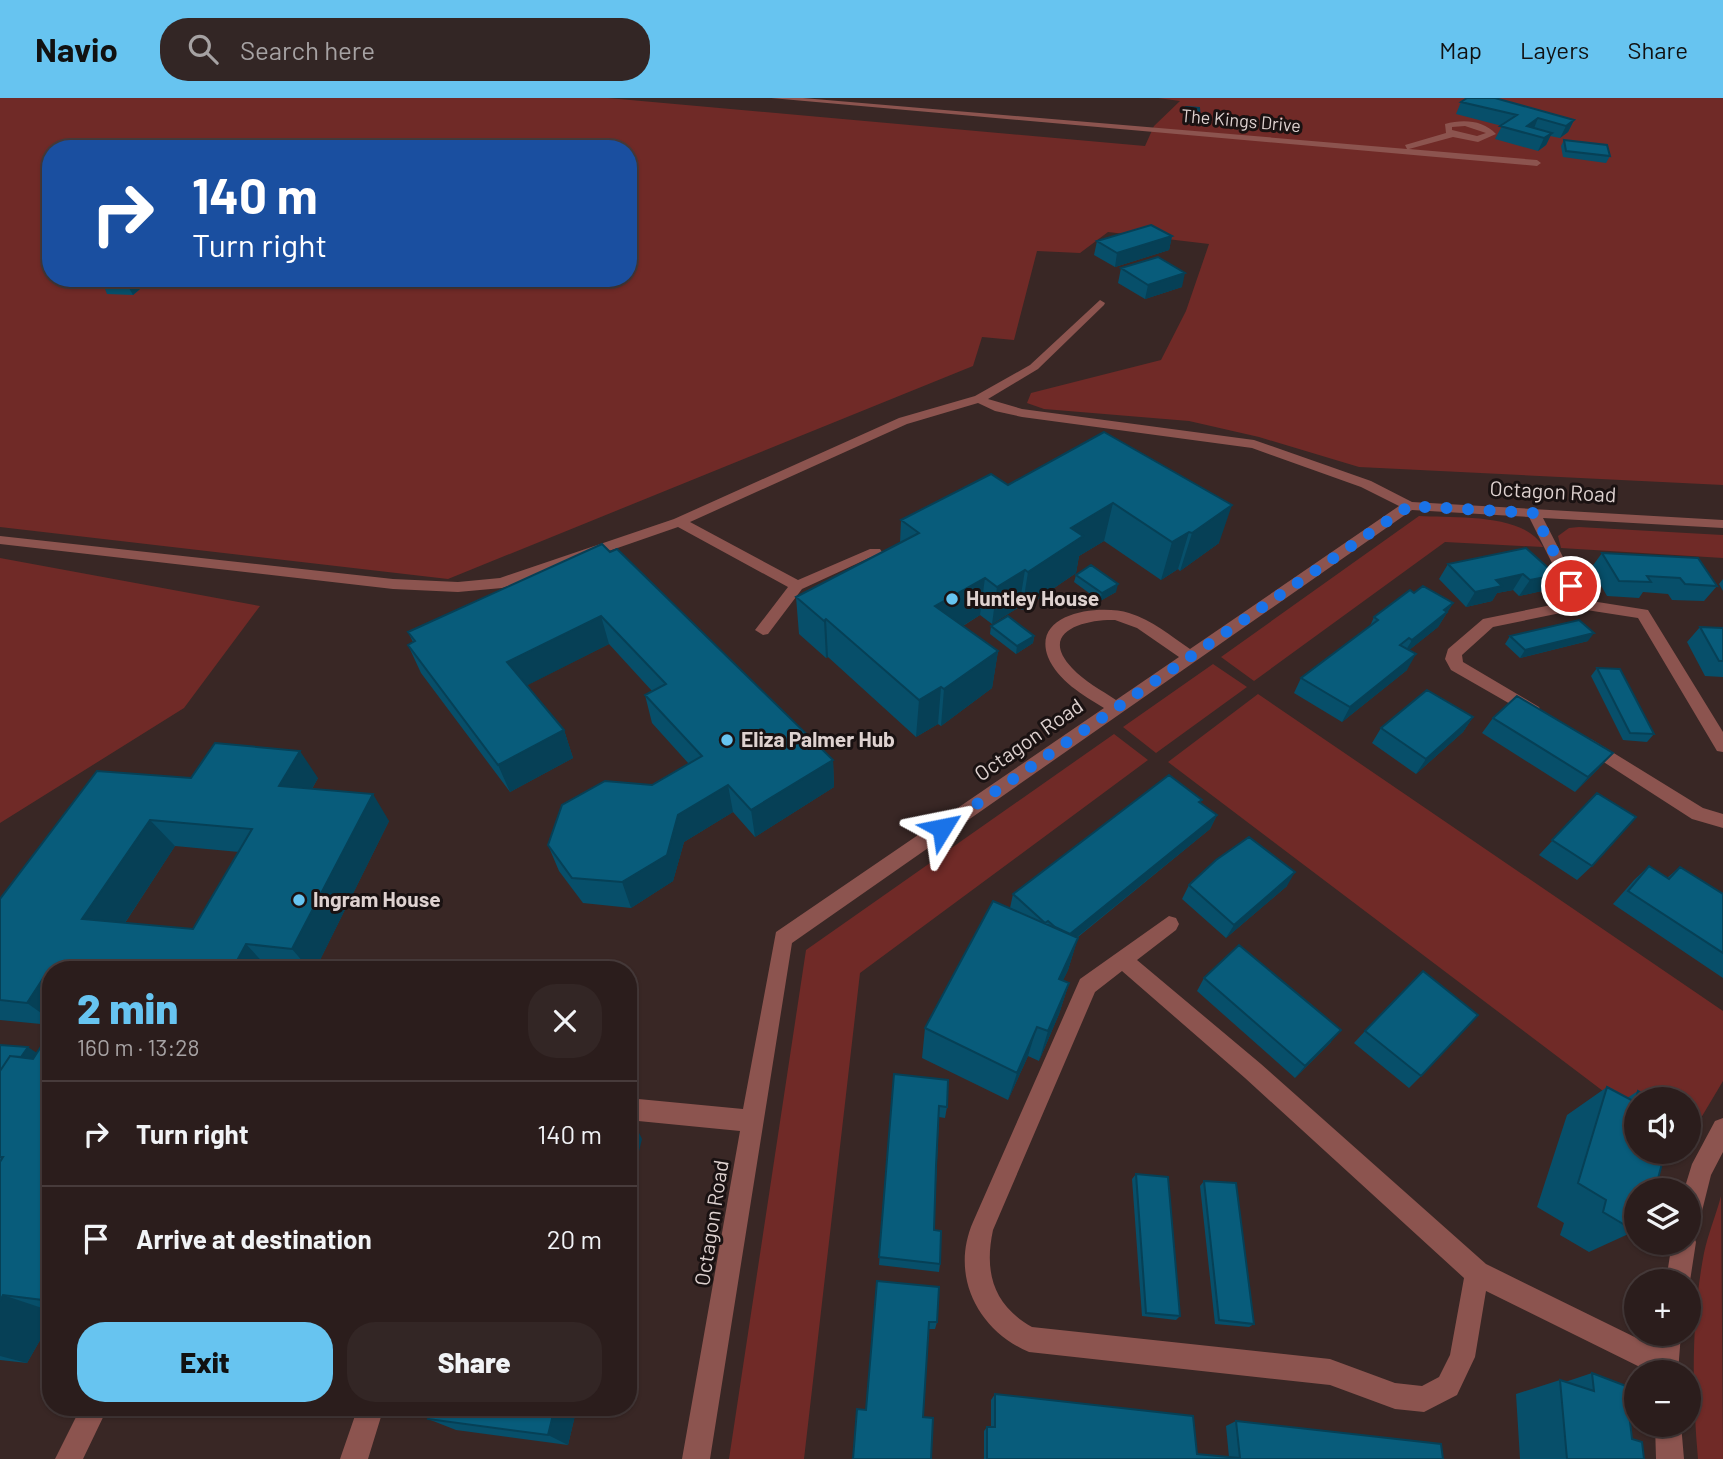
<!DOCTYPE html>
<html lang="en">
<head>
<meta charset="utf-8">
<style>
	:root { --surface:#2b1d1c; --page:#332625; --text:#f1f3f6; --muted:#a6a2a3; --line:#473b3b; --accent:#67c4f0 }
	body { margin:0; font-family:Barlow,sans-serif; background:var(--page); color:var(--text); height:100vh; display:flex; flex-direction:column; font-size:26px; white-space:nowrap }
	* { box-sizing:border-box; margin:0 }
	p { font-size:23px; color:var(--muted) }
	.icon { flex:none; width:38px; height:38px; fill:none; stroke:currentColor; stroke-width:2; stroke-linecap:round; stroke-linejoin:round }
	.map { position:relative; flex:1; overflow:hidden }
	.details { position:absolute; left:42px; top:863px; width:595px; height:455px; display:flex; flex-direction:column; background:var(--surface); border-radius:28px; box-shadow:0 2px 5px #0004,0 0 0 2px var(--line) }
	.details>* { flex:none }
	.guide { position:absolute; left:42px; top:42px; width:595px; height:147px; border-radius:28px; box-shadow:0 2px 5px #0004,0 0 0 2px var(--line); background:#1a4fa0; color:#fff; overflow:hidden }
	.tools { position:absolute; left:1624px; top:989px; display:grid; gap:14px }
	.tools a { display:grid; place-items:center; width:77px; height:77px; border-radius:50%; background:var(--surface); box-shadow:0 2px 5px #0004,0 0 0 2px var(--line); font-size:35px }
	.pin { position:absolute; display:grid; place-items:center; width:60px; height:60px; color:#fff; margin:-30px; border:4px solid #fff; border-radius:50%; box-shadow:0 2px 7px #0007 }
	.me { position:absolute; width:77px; margin:-38px; rotate:55deg; stroke-linejoin:round; filter:drop-shadow(0 0 5px #0008) }
	.turn { display:flex; align-items:center; gap:24px; height:147px; padding:0 35px; font-size:32px }
	.turn .icon { width:91px; height:91px; stroke-width:2.5 }
	.turn b { display:block; font-size:49px; line-height:60px }
	.round { display:grid; place-items:center; flex:none; width:74px; height:74px; border-radius:28px; background:var(--page) }
	.head { display:flex; align-items:center; justify-content:space-between; height:119px; padding:0 35px }
	h1 { font-size:42px; font-weight:800; line-height:52px; color:var(--accent) }
	.cta { display:flex; gap:14px; margin-top:auto; padding:14px 35px }
	.cta a { flex:1; height:80px; border-radius:28px; background:var(--accent); color:#111; font-size:28px; font-weight:800; line-height:80px; text-align:center }
	.cta a+a { background:var(--page); color:var(--text) }
	ul { padding:0; list-style:none }
	li { display:flex; align-items:center; gap:21px; height:105px; padding:0 35px; border-top:2px solid var(--line) }
	li div { flex:1 }
	li b { display:block; font-size:26px }
	li em { font-style:normal }
	header { display:flex; align-items:center; gap:42px; box-sizing:border-box; height:98px; padding:0 35px; background:var(--accent); color:#111 }
	header strong { font-size:33px }
	nav { display:flex; gap:38px; margin-inline-start:auto; font-size:24px }
	.search { width:490px; height:63px; background:var(--page); display:flex; align-items:center; gap:18px; box-sizing:border-box; padding:0 24px; border-radius:28px; color:var(--muted); font-size:26px }
	.map>svg:first-child { display:block }
</style>
</head>
<body>
<header>
<strong>Navio</strong>
<div class="search"><svg class="icon" aria-label="search" viewBox="0 0 24 24"><circle cx="10" cy="10" r="6"/><path d="M15 15l6 6"/></svg>Search here</div>
<nav><a>Map</a><a>Layers</a><a>Share</a></nav>
</header>
<div class="map">
<svg width="1723" height="1361" viewBox="0 0 1723 1361">
	<rect width="100%" height="100%" fill="#392725"/>
	<path fill="#702a27" fill-rule="evenodd" d="M0,0H608L1145,48L1154,28L1180,3L1158,0H1723V387L1359,369L1259,339L1189,323L1044,311L1027,305L1031,295L1161,262L1186,213L1209,146L1108,134L1080,155L1037,153L1014,242L982,239L973,268L448,481L0,429ZM51,51H628V180H51Z
		M1419,418C1454,420 1525,415 1543,449L1445,444L1254,583L1221,559Z
		M1579,429L1723,437V460L1561,450L1558,438L1569,430Z
		M0,460L260,508L184,610L0,725Z
		M1213,566L1247,589L1156,655L1123,629Z
		M1258,596L1723,913V983L1689,1040V1001H1636V1018L1168,664Z
		M1114,636L1148,662L860,875L804,1361H729L806,852Z
		M1721,1098L1723,1361H1698C1692,1293 1691,1223 1704,1155C1708,1136 1716,1117 1721,1098Z"/>
	<g fill="none" stroke-linecap="round" stroke-linejoin="round">
		<path fill="#8c544f" fill-rule="evenodd" d="M771,0H803L1407,51L1405,47L1446,35L1445,26C1463,21 1483,22 1496,36L1478,44L1453,39L1409,51L1537,62L1541,65L1537,68ZM1465,28L1486,35L1477,38L1452,32V29Z
			M1100,202L1105,205L1104,207L1038,271L988,301L1022,311L1254,342L1371,383L1412,404L1723,422V430L1543,420L1585,502L1648,512L1723,634V654L1717,653L1638,520L1580,511L1493,529L1462,557L1463,564L1539,609L1541,613L1539,617L1533,619L1451,572L1445,561L1448,551L1483,521L1571,503L1529,419L1412,412L792,845L710,1361H682L740,1033L628,1022V1000L743,1011L776,834L1104,610C1083,597 1058,583 1048,559C1031,514 1101,506 1129,515C1152,522 1171,538 1190,551L1399,408L1361,389L1252,350L1022,319L995,313L978,305L907,326L690,424L798,482L870,451H880L882,454L802,491L768,536L763,537L755,532L788,489L678,429L502,490L458,494L393,491L0,446V438L393,481L458,484L500,480L674,421L899,320L975,298L1030,267ZM1115,522L1137,530L1179,559L1116,602C1101,592 1084,583 1072,570C1037,533 1086,521 1115,522Z
			M1591,641L1703,710L1723,716V730L1692,721L1585,652L1582,647L1585,642Z
			M1169,818L1176,820L1179,826L1176,832L1137,862L1261,966L1486,1166L1655,1249L1657,1236H1681L1678,1274H1650L1486,1193L1475,1259L1457,1297L1424,1314L1395,1311L1330,1287L1029,1254C977,1232 950,1177 973,1124L1080,881ZM1122,873L1245,980L1464,1180L1450,1257L1439,1279L1422,1288L1395,1285L1330,1261L1032,1229C993,1207 984,1174 993,1132L1095,894Z
			M1723,1020V1054L1711,1077L1697,1133L1692,1135L1696,1144L1690,1183L1689,1187V1183H1666L1672,1144H1689V1092H1684L1692,1066L1715,1023Z
			M81,1309H108L83,1361H55Z
			M358,1309H384L368,1361H340Z
			M1655,1326H1681L1684,1361H1656Z"/>
	</g>
	<path fill="#074f6a" fill-rule="evenodd" d="M1461,4L1574,22L1568,34L1560,40L1550,38L1546,47L1538,53L1495,41L1502,28L1456,16Z
		M1186,9L1200,20L1198,26L1185,25V16Z
		M1564,42L1610,58L1606,65L1563,59L1561,48Z
		M1172,138L1169,152L1115,169L1094,157L1097,143Z
		M1121,170L1182,189L1145,201L1118,185Z
		M90,180H153L133,197L107,196L105,191H96Z
		M1104,334L1219,445L1180,473L1178,471L1161,482L1104,443L1079,458L1076,475L1022,512L1019,509L992,526L980,517L963,528L998,553L992,590L941,628L938,626L916,639L828,559L826,560L799,536L796,499L900,445L901,422L1008,387Z
		M602,446L833,662L834,689L755,739L733,714L684,744L673,783L631,810L583,805L559,773L548,747L689,666L652,625L645,597L652,593L609,546L527,587L564,632L573,660L510,694L421,575L408,547L413,544L408,534Z
		M1526,450L1546,492L1519,498L1513,492L1497,495L1492,503L1466,509L1439,481L1448,466Z
		M1602,455L1717,488L1704,503L1672,502L1668,496L1643,494L1639,500L1607,498L1591,470Z
		M1076,477L1116,494L1100,503L1074,484Z
		M1723,481V493L1719,486Z
		M1414,495L1453,505L1438,529L1409,552L1407,572L1342,624L1294,595L1301,580L1370,528L1374,519Z
		M991,528L1034,538L1033,545L1016,556L990,536Z
		M1700,529L1723,530V579L1705,578L1687,544Z
		M1510,538L1588,543L1520,560L1505,546Z
		M1597,570L1654,636L1647,644L1623,642L1591,578Z
		M1473,619L1463,634L1416,676L1372,645L1381,630Z
		M1493,620L1599,670L1575,694L1482,635Z
		M191,680H318L312,691L389,723L315,872L269,871L51,872V927L0,922V801ZM175,748L239,754L193,831L125,825Z
		M1597,695L1592,768L1577,782L1539,757Z
		M1201,705L1217,717L1210,731L1078,839L1068,872L1063,882L1069,885L1059,916L1039,963L1028,958L1008,1002L922,960L925,930L1010,810L1013,796Z
		M1649,768L1667,780L1680,769L1723,796V880L1613,806L1634,782Z
		M1189,787L1287,788L1226,840L1182,801Z
		M1204,880L1331,944L1295,980L1197,893Z
		M1365,933L1421,978L1409,990L1354,945Z
		M0,947L37,955L51,948V1223L27,1265L0,1262Z
		M894,976L947,1009L945,1020L939,1019L934,1132L940,1166L939,1174L879,1167Z
		M1607,989L1627,1000L1638,993L1635,1133L1589,1154L1560,1137L1564,1125L1537,1109L1567,1017Z
		M1136,1076L1180,1218L1176,1222L1142,1218L1132,1081Z
		M1204,1083L1254,1226L1249,1229L1215,1226L1200,1088Z
		M877,1183L937,1224L935,1231H929L923,1319L866,1312Z
		M1592,1275L1644,1361H1520L1516,1296L1560,1282L1565,1284Z
		M995,1296L1197,1356L1229,1359L1226,1328L1236,1323L1443,1361H984V1333L987,1329H991V1302Z
		M432,1309H577L568,1347L456,1332L428,1321Z"/>
	<path fill="#064056" d="M1538,20L1533,33L1527,28Z
		M1574,22L1568,34L1560,40L1566,28Z
		M1552,35L1546,47L1538,53L1544,40Z
		M1172,138L1169,152L1115,169L1117,155Z
		M1185,175L1182,189L1145,201L1148,187Z
		M128,180H153L133,197L125,183Z
		M1113,405L1104,443L1079,458L1076,475L1022,512L1028,474L1071,430Z
		M1232,407L1219,445L1180,473L1192,435Z
		M1189,434L1178,471L1161,482L1172,444Z
		M1025,472L1019,509L992,526L997,489Z
		M1523,476L1513,492L1497,495L1492,503L1466,509L1475,494L1496,482Z
		M1556,477L1546,492L1519,498L1530,482Z
		M985,480L980,517L933,546L935,508Z
		M1118,486L1116,494L1100,503L1102,495Z
		M1453,505L1438,529L1403,557L1412,542Z
		M601,518L609,546L518,592L507,564Z
		M826,521L828,559L826,560L824,523Z
		M1594,535L1588,543L1520,560L1525,552Z
		M1034,538L1033,545L1016,556L1017,548Z
		M998,553L992,590L941,628L944,591Z
		M1416,556L1407,572L1342,624L1350,609Z
		M941,589L938,626L916,639L919,602Z
		M1473,619L1463,634L1416,676L1426,661Z
		M564,632L573,660L510,694L498,667Z
		M300,653L318,680L298,715L279,688Z
		M1613,655L1599,670L1575,694L1588,679Z
		M833,662L834,689L755,739L751,712Z
		M728,687L733,714L684,744L673,783L631,810L622,784L678,717Z
		M373,696L389,723L315,872H310L292,851Z
		M1217,717L1210,731L1061,852L1066,839Z
		M150,722L175,748L111,846L82,821Z
		M1295,774L1287,788L1226,840L1234,827Z
		M1078,840L1068,872L1049,912L1059,881Z
		M246,846L269,871L268,872H232Z
		M48,873L51,875V922L27,905Z
		M1069,885L1059,916L1039,963L1048,933Z
		M1037,929L1028,958L1008,1002L1017,975Z
		M1341,932L1331,944L1295,980L1305,968Z
		M28,949L37,955L0,1011V991Z
		M629,1014L642,1041L628,1098V1019Z
		M3,1197L51,1213V1223L27,1265L0,1258V1203Z
		M555,1309H577L568,1347L548,1337Z"/>
	<path fill="#085c7b" stroke="#064056" stroke-width="2" fill-rule="evenodd" d="M1467,0H1495L1574,22L1566,28L1538,20L1527,28L1552,35L1544,40L1500,28L1517,17L1461,4Z
		M1186,9L1199,10L1200,20L1186,19Z
		M1564,42L1607,47L1610,58L1566,53Z
		M1151,127L1172,138L1117,155L1097,143Z
		M1158,159L1185,175L1148,187L1121,170Z
		M100,180H128L125,183L99,181Z
		M1104,334L1232,407L1192,435L1189,434L1172,444L1113,405L1071,430L1083,438L1028,474L1025,472L997,489L985,480L935,508L998,553L944,591L941,589L919,602L826,521L824,523L796,499L919,435L901,422L991,376L1008,387Z
		M602,446L610,454L617,451L833,662L751,712L728,687L678,717L667,757L622,784L572,780L548,747L562,707L605,683L652,687L702,658L645,597L666,586L601,518L507,564L564,632L498,667L408,547L415,543L408,534Z
		M1526,450L1556,477L1530,482L1523,476L1496,482L1502,488L1475,494L1448,466Z
		M1602,455L1698,460L1717,488L1685,486L1680,480L1663,479L1647,478L1651,484L1619,483Z
		M1091,467L1118,486L1102,495L1076,477Z
		M1423,488L1453,505L1444,512L1447,514L1412,542L1409,540L1400,547L1416,556L1350,609L1301,580L1378,522L1374,519L1410,492L1414,495Z
		M1008,518L1034,538L1017,548L991,528Z
		M1579,522L1594,535L1525,552L1510,538Z
		M1700,529L1723,530V563H1719Z
		M1597,570L1620,571L1654,636L1630,635Z
		M1427,592L1473,619L1426,661L1381,630Z
		M1517,598L1613,655L1588,679L1493,620Z
		M215,645L300,653L279,688L373,696L292,851L246,846L232,872H51V874L48,873L27,905L0,902V801L97,673L191,680ZM150,722L252,731L193,831L82,821Z
		M1169,677L1202,702L1199,704L1217,717L1070,836L1055,829L1048,823L1045,825L1013,796Z
		M1597,695L1636,719L1592,768L1552,742Z
		M1249,739L1295,774L1234,827L1189,787L1216,762Z
		M1649,768L1669,781L1680,769L1723,796V855L1628,793Z
		M993,803L1078,840L1059,881L1069,885L1048,933L1037,929L1017,975L925,930Z
		M1239,847L1341,932L1305,968L1204,880Z
		M1423,873L1478,917L1421,978L1365,933Z
		M0,947L28,949L21,959L10,958L0,973Z
		M42,947L51,948V1203L3,1197L0,1203V1064L3,1059H0V973L10,958L33,961Z
		M894,976L948,982L947,1009L939,1008L936,1068L934,1132L941,1133L940,1166L879,1159Z
		M1607,989L1635,1004L1638,993L1652,1001H1636V1054H1665L1655,1092H1636V1127L1635,1133L1603,1114L1606,1102L1578,1085Z
		M1136,1076L1168,1079L1180,1218L1146,1215Z
		M1204,1083L1236,1085L1254,1226L1219,1222Z
		M877,1183L939,1189L937,1224H929L923,1319L933,1320L931,1361H853L857,1311L866,1312Z
		M1592,1275L1626,1288L1632,1341L1642,1344L1644,1361H1567L1560,1282L1594,1293Z
		M995,1296L1193,1318L1197,1356L1240,1360L1236,1323L1441,1346L1443,1361H987V1329H995Z
		M432,1309H555L548,1337L428,1321Z"/>
	<g fill="none" stroke-linecap="round" stroke-linejoin="round">
		<path stroke="#1a73e8" stroke-width="12" stroke-dasharray="0 21.6" d="M942,730L1409,408L1534,415L1571,488"/>
	</g>
	<g fill="#67c4f0" stroke="#1a1212" stroke-width="2.5">
		<circle cx="952" cy="501" r="7"/>
		<circle cx="727" cy="642" r="7"/>
		<circle cx="299" cy="802" r="7"/>
	</g>
	<g text-anchor="middle" stroke-width="6" stroke-linejoin="round" paint-order="stroke">
		<g font-size="18" fill="#ded2d0" stroke="#1a1212">
			<text transform="translate(1241 23) rotate(5)" y="6">The Kings Drive</text>
		</g>
		<g font-size="21" fill="#ded2d0" stroke="#1a1212">
			<text transform="translate(1553 394) rotate(3)" y="7">Octagon Road</text>
			<text transform="translate(1029 642) rotate(-35)" y="7">Octagon Road</text>
			<text transform="translate(712 1125) rotate(-81)" y="7">Octagon Road</text>
		</g>
		<g font-size="21" font-weight="bold" fill="#ded2d0" stroke="#1a1212" text-anchor="start">
			<text x="966" y="508">Huntley House</text>
			<text x="741" y="649">Eliza Palmer Hub</text>
			<text x="313" y="809">Ingram House</text>
		</g>
	</g>
</svg>
<div class="tools">
<a><svg class="icon" aria-label="sound" viewBox="0 0 24 24"><path d="M4 9h4l5-4v14l-5-4H4zM17 9q2 3 0 6"/></svg></a>
<a><svg class="icon" aria-label="layers" viewBox="0 0 24 24"><path d="M12 4l9 5-9 5-9-5zM3 14l9 5 9-5"/></svg></a>
<a>+</a>
<a>−</a>
</div>
<div class="pin" style="left:1571px;top:488px;background:#d93025"><svg class="icon" aria-label="arrive" viewBox="0 0 24 24"><path d="M6 21V4h12l-3 4 3 4H6"/></svg></div>
<svg class="me" style="left:942px;top:730px" viewBox="-20 -20 40 40"><path d="M0-17L14 15 0 8-14 15z" fill="#1a73e8" stroke="#fff" stroke-width="4"/></svg>
<div class="guide">
<div class="turn"><svg class="icon" aria-label="right" viewBox="0 0 24 24"><path d="M7 20v-9h11M14 6l5 5-5 5"/></svg><div><b>140 m</b>Turn right</div></div>
</div>
<section class="details">
<div class="head"><div><h1>2 min</h1><p>160 m · 13:28</p></div><a class="round"><svg class="icon" aria-label="close" viewBox="0 0 24 24"><path d="M6 6l12 12M18 6L6 18"/></svg></a></div>
<ul>
<li><svg class="icon" aria-label="right" viewBox="0 0 24 24"><path d="M7 20v-9h11M14 6l5 5-5 5"/></svg><div><b>Turn right</b></div><em>140 m</em></li>
<li><svg class="icon" aria-label="arrive" viewBox="0 0 24 24"><path d="M6 21V4h12l-3 4 3 4H6"/></svg><div><b>Arrive at destination</b></div><em>20 m</em></li>
</ul>
<div class="cta"><a>Exit</a><a>Share</a></div>
</section>
</div>
</body>
</html>
